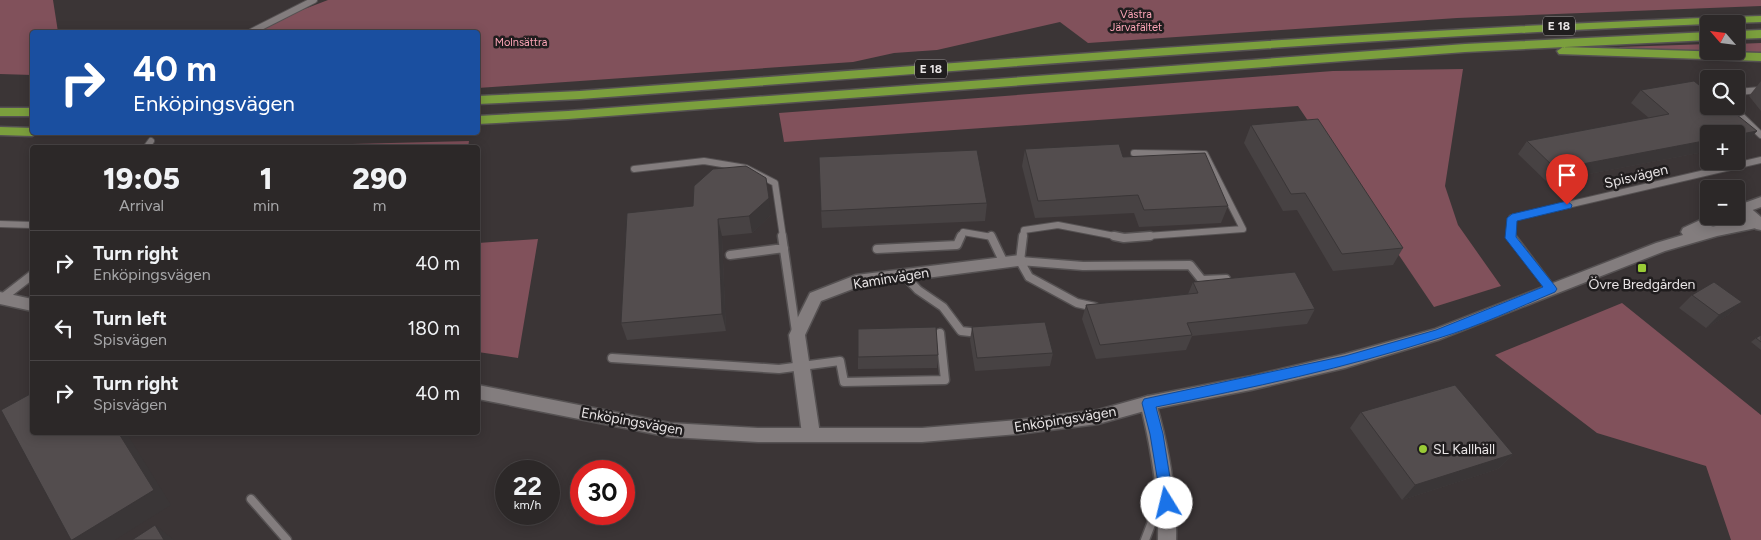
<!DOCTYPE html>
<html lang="en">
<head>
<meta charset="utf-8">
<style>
	:root { --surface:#2c2828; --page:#343030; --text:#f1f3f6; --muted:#a6a6a8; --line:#484445 }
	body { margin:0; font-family:Figtree,sans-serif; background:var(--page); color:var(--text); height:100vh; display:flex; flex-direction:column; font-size:19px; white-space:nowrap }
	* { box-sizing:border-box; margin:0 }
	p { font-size:16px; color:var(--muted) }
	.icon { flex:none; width:28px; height:28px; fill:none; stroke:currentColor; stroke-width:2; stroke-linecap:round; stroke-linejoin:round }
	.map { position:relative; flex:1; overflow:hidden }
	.panel { position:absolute; left:30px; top:145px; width:450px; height:290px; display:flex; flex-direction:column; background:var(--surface); border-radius:5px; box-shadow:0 2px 12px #0003,0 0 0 1px var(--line) }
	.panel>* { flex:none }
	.guide { position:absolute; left:30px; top:30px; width:450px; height:105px; border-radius:5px; box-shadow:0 2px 12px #0003,0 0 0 1px var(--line); background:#1a4fa0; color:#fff; overflow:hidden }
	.needle { width:32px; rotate:298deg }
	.fabs { position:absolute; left:1700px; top:15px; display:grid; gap:10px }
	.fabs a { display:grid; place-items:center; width:45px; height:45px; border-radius:5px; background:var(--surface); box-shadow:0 2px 12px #0003,0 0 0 1px var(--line); font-size:25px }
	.speed { position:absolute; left:495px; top:460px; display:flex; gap:10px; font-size:25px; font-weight:700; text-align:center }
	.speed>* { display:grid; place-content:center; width:65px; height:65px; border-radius:50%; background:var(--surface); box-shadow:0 2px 12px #0003,0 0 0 1px var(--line); line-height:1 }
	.speed small { font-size:12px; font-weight:400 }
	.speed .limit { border:8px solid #d22; background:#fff; color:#111 }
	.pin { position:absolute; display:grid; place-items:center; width:42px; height:42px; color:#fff; margin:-51px -21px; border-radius:50% 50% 50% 0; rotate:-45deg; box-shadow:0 0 5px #0007 }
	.pin .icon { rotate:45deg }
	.me { position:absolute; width:55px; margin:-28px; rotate:351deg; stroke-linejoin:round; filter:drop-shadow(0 0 4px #0008) }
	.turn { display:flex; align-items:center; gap:18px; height:105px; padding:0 20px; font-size:22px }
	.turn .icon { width:65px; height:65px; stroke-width:2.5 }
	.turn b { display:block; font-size:35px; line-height:42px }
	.eta { display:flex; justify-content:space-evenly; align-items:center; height:85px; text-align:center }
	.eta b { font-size:30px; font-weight:800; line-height:35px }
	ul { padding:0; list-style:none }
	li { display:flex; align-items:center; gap:15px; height:65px; padding:0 20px; border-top:1px solid var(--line) }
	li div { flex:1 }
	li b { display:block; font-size:19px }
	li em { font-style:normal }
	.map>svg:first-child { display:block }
</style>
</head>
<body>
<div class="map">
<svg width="1761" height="540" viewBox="0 0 1761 540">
	<rect width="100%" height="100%" fill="#3b3536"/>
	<path fill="#81515b" d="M0,0H53L58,32H32V75L0,74Z
		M328,0H1761V6L1457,18L1088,43L1060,22L937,50L894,53L853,62L478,88V32H259L294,13Z
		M1761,43V53L1621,49L1619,47L1709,44V51H1736V44Z
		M1463,69L1445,186L1458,225L1501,286L1434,307L1298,106L784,142L779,113L1333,71Z
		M469,141L468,148L230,147Z
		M538,239L518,358L478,352V243Z
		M1622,303L1761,415V540H1731L1706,466L1597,433L1495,355Z"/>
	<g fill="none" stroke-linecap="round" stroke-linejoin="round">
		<g stroke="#555152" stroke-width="8">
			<path id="service-far1" d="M251,32L314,0
				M1736,92L1761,90
				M1731,106L1761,135
				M146,148L151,141
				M634,169L704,161L746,168L775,183L783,237
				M0,224L32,225
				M961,237L963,232L992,237
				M1023,237L1024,230L1058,225L1120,237
				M1133,237L1243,229L1205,154L1134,153
				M1511,237L1512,218L1761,160"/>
		</g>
		<g stroke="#555152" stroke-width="11">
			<path id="service" d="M782,236L796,332
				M991,236L1004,263
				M1023,236L1020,261L1029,277L1077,303L1095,307
				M1114,236L1124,238L1150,236
				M1511,236L1551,289
				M877,249L957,245L961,236
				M730,255L784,248
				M1020,261L1083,266L1190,265L1202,280L1226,279
				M903,274L918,290L943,307L961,331L979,333
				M1,299L32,275
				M612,358L779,369L840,361L844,382L945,380L940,333
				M251,499L287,540
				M1145,540L1160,501"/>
		</g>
		<g stroke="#555152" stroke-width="3">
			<path id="minor" d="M1742,204L1747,205L1761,217V230L1756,229L1737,213V205Z
				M1020,255L1025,257L1027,261L1025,265L858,287L821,301L805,335L820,434L817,439L811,441L805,439L802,434L789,335L810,293L856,275Z
				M1148,396L1154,398L1156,403C1169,448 1177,493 1176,540H1158C1159,493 1151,448 1140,403L1142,398Z"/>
		</g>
		<g stroke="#555152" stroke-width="3">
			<path id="tertiary" d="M1761,197V207L1736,216V206Z
				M1709,216H1730L1728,220L1711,227L1761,217V227L1717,236L1665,251L1438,340L1345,368L1251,390L1148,410L1098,424L1018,434L922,442H758L670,437L478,399V385L670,423L758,428H922L1018,420L1098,410L1148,396L1251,376L1345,354L1435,329L1656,243L1683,235L1681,232L1683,228Z
				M0,292L32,299V311L0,304Z"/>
		</g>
		<g stroke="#555152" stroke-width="3">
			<path id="motorway" d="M1761,16V22C1368,36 973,70 580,99L478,104V96L580,91C973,62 1367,29 1761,16Z
				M1761,30V38L1736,39V31Z
				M1709,32V40L1465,52L568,119L478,124V116L568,111L1465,44Z
				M1563,47L1761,53V61L1559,54L1557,51Z
				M0,108H32V116H0Z
				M0,127L32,128V132H38L32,136L0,135Z"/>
		</g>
		<use href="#service-far1" stroke="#837d7e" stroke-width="6"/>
		<use href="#service" stroke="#837d7e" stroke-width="8"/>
		<use href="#minor" fill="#837d7e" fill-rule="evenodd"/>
		<use href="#tertiary" fill="#837d7e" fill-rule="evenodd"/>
		<use href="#motorway" fill="#7b9f3d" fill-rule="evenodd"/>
	</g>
	<path fill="#474243" d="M1761,81V111L1749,96Z
		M1641,90L1757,131L1745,144L1709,134V151L1547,182L1518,154L1527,141L1649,118L1631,103Z
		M1251,125L1403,248L1393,265L1333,271L1297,210L1283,211L1244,143Z
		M1025,149L1123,157L1228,206L1221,223L1139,227L1134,213L1035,218L1022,166Z
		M987,203L985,221L822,228L821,211Z
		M693,206L771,215L752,233L722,236L726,331L627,340L621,323Z
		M1193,282L1315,309L1307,324L1192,336L1186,350L1096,359L1082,319L1086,305L1188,294Z
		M1692,295L1742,302L1728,315L1706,328L1679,308Z
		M972,327L1053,353L1050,366L975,371L970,340Z
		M858,329L938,355L937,368L858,369Z
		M1761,335V350L1751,342L1756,338Z
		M1361,412L1513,454L1498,469L1402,500L1350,428Z"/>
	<path fill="#3a3637" d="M1757,131L1745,144L1736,146V135Z
		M1709,140V151L1547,182L1556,169Z
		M769,198L771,215L752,233L749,216Z
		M718,219L722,236L726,331L722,314Z
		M1742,302L1728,315L1706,328L1719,315Z
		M118,432H126L171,505L115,540H72Z
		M1513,454L1498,469L1402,500L1415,485Z
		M155,525L173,539L174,540H164Z"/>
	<path fill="#534d4e" stroke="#3a3637" d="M1694,81L1709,93V106H1726L1757,131L1736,135V134H1709V140L1556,169L1527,141L1669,114L1641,90Z
		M1318,119L1403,248L1342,254L1305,193L1291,194L1251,125Z
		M1119,144L1123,157L1205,153L1228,206L1144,210L1138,195L1038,201L1025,149Z
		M977,150L987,203L821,211L819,157Z
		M746,166L766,178L769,198L749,216L718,219L722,314L621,323L627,213L693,206L694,186L713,169Z
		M1295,272L1315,309L1187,323L1192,335L1100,345L1086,305L1198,293L1193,282Z
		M1714,282L1742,302L1719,315L1692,295Z
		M1045,322L1053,353L977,358L972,327Z
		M936,327L938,355L858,357V329Z
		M1761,335V342L1756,338Z
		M1455,385L1513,454L1415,485L1361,412Z
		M32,393V432H118L154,490L72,540H71L1,410Z
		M155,525L164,540H132Z"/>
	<path fill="#1a73e8" stroke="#114b97" d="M1567,201L1572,205L1571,208L1517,221L1516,237L1555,286L1557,289L1555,292C1517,308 1479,326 1439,338C1346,368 1251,388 1156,407L1163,434L1174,503L1172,507L1167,509L1162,507L1150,434L1142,403L1144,399L1345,356L1436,330L1543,287L1505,238L1507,218L1512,214Z"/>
	<g fill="#99cb36" stroke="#201d1e" stroke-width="2">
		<rect x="1637" y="263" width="10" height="10" rx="2.5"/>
		<circle cx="1423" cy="449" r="5"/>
	</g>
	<g text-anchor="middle" stroke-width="5" stroke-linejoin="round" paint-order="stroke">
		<g font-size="11" fill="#fda5b7" stroke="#201d1e">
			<text x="1136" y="18">Västra<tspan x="1136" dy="13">Järvafältet</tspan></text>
			<text x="521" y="46">Molnsättra</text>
		</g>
		<g fill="#201d1e" stroke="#aca8a9" stroke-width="1">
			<rect x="1543" y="16.5" width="32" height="19" rx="4"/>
			<rect x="915" y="59.5" width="32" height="19" rx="4"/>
		</g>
		<g font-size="12" font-weight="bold" fill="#e8e4e5">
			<text x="1559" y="30">E 18</text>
			<text x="931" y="73">E 18</text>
		</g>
		<g font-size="14" fill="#e8e4e5" stroke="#201d1e">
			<text transform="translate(1636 176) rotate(-13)" y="5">Spisvägen</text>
			<text transform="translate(891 278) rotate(-9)" y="5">Kaminvägen</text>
			<text transform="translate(1065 419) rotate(-9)" y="5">Enköpingsvägen</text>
			<text transform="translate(632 421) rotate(10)" y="5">Enköpingsvägen</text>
		</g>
		<g font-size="14" fill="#e8e4e5" stroke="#201d1e">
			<text x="1642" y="289">Övre Bredgården</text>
			<text x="1433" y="454" text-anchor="start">SL Kallhäll</text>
		</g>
	</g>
</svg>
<div class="fabs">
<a><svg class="needle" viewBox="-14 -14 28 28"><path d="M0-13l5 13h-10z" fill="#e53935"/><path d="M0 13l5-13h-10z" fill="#a6a6a8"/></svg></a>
<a><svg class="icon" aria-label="search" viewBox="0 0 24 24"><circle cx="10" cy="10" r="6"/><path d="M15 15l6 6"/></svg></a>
<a>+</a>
<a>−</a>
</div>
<div class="speed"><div>22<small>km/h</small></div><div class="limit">30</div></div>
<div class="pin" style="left:1567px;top:205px;background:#d93025"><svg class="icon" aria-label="arrive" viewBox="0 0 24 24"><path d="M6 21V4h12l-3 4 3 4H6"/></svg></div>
<svg class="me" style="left:1167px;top:503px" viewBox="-20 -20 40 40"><circle r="19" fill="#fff"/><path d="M0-13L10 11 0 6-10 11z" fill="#1a73e8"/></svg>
<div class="guide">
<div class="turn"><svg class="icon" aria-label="right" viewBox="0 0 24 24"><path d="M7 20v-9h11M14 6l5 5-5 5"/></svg><div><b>40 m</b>Enköpingsvägen</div></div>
</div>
<section class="panel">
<div class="eta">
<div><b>19:05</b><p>Arrival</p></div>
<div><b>1</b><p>min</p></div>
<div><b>290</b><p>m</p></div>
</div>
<ul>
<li><svg class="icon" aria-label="right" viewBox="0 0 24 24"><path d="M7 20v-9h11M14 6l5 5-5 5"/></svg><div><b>Turn right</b><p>Enköpingsvägen</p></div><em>40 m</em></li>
<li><svg class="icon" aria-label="left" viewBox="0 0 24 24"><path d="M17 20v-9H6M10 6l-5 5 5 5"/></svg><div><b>Turn left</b><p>Spisvägen</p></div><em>180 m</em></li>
<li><svg class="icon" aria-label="right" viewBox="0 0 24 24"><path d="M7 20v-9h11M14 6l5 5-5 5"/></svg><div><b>Turn right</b><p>Spisvägen</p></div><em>40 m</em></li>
</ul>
</section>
</div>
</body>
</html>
